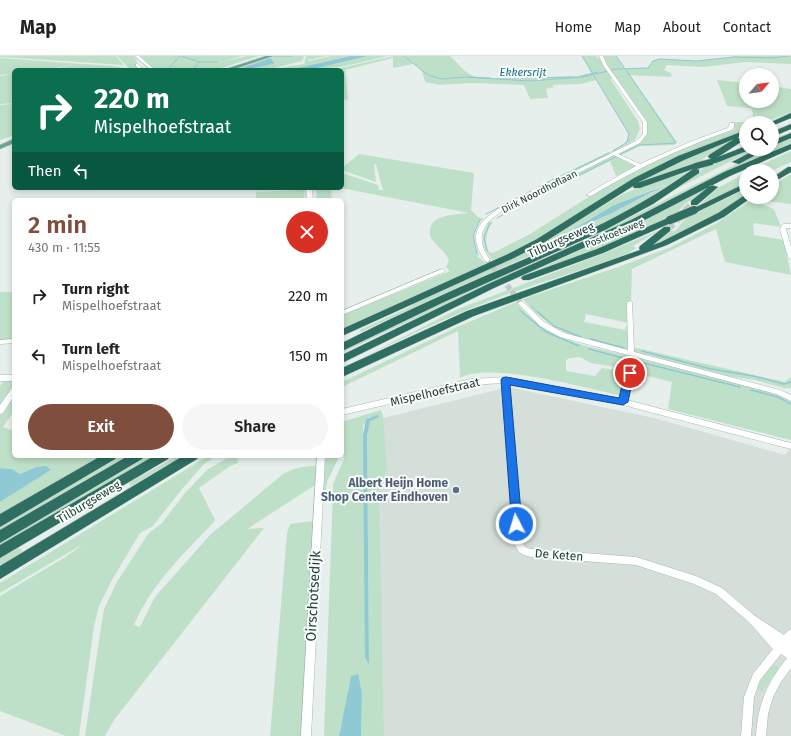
<!DOCTYPE html>
<html lang="en">
<head>
<meta charset="utf-8">
<style>
	:root { --surface:#fff; --page:#f6f6f6; --text:#222; --muted:#767676; --line:#e0e0e0; --accent:#804e3d }
	body { margin:0; font-family:"Fira Sans",sans-serif; background:var(--page); color:var(--text); height:100vh; display:flex; flex-direction:column; font-size:15px; white-space:nowrap }
	* { box-sizing:border-box; margin:0 }
	p { font-size:13px; color:var(--muted) }
	.icon { flex:none; width:22px; height:22px; fill:none; stroke:currentColor; stroke-width:2; stroke-linecap:round; stroke-linejoin:round }
	.map { position:relative; flex:1; overflow:hidden }
	.panel { position:absolute; left:12px; top:142px; width:332px; height:260px; display:flex; flex-direction:column; background:var(--surface); border-radius:6px; box-shadow:0 2px 6px #0003 }
	.panel>* { flex:none }
	.hud { position:absolute; left:12px; top:12px; width:332px; height:122px; border-radius:6px; box-shadow:0 2px 6px #0003; background:#0b6e4f; color:#fff; overflow:hidden }
	.needle { width:26px; rotate:62deg }
	.buttons { position:absolute; left:739px; top:12px; display:grid; gap:8px }
	.buttons a { display:grid; place-items:center; width:40px; height:40px; border-radius:50%; background:var(--surface); box-shadow:0 2px 6px #0003; font-size:20px }
	.pin { position:absolute; display:grid; place-items:center; width:34px; height:34px; color:#fff; margin:-17px; border:2px solid #fff; border-radius:50%; box-shadow:0 1px 4px #0007 }
	.me { position:absolute; width:44px; margin:-22px; rotate:355deg; stroke-linejoin:round; filter:drop-shadow(0 0 3px #0008) }
	.turn { display:flex; align-items:center; gap:14px; height:84px; padding:0 16px; font-size:18px }
	.turn .icon { width:52px; height:52px; stroke-width:2.5 }
	.turn b { display:block; font-size:28px; line-height:34px }
	.then { display:flex; align-items:center; height:38px; padding:0 16px; background:#0003; gap:8px; font-size:15px }
	.round { display:grid; place-items:center; flex:none; width:42px; height:42px; border-radius:21px; background:var(--page) }
	.headline { display:flex; align-items:center; justify-content:space-between; height:68px; padding:0 16px }
	h1 { font-size:24px; font-weight:600; line-height:30px; color:var(--accent) }
	.button { display:flex; gap:8px; margin-top:auto; padding:8px 16px }
	.button a { flex:1; height:46px; border-radius:24px; background:var(--accent); color:#fff; font-size:16px; font-weight:600; line-height:46px; text-align:center }
	.button a+a { background:var(--page); color:var(--text) }
	ul { padding:0; list-style:none }
	li { display:flex; align-items:center; gap:12px; height:60px; padding:0 16px }
	li div { flex:1 }
	li b { display:block; font-size:15px }
	li em { font-style:normal }
	header { display:flex; align-items:center; gap:24px; box-sizing:border-box; height:56px; padding:0 20px; background:var(--surface); border-bottom:1px solid var(--line) }
	header strong { font-size:19px }
	nav { display:flex; gap:22px; margin-inline-start:auto; font-size:14px }
	.map>svg:first-child { display:block }
</style>
</head>
<body>
<header>
<strong>Map</strong>
<nav><a>Home</a><a>Map</a><a>About</a><a>Contact</a></nav>
</header>
<div class="map">
<svg width="791" height="680" viewBox="0 0 791 680">
	<rect width="100%" height="100%" fill="#e6efeb"/>
	<path fill="#d4dfda" d="M508,331L654,362L785,399L791,391V680H381L375,364Z"/>
	<path fill="#bfe0c8" fill-rule="evenodd" d="M0,0H116L124,9L0,1Z
		M117,0H133L137,4L136,9L141,14H127L128,11Z
		M139,0H242L219,7L246,0H259L215,14H154Z
		M273,0H304L302,5L265,14H244L273,8L272,2L236,14H229Z
		M306,0H327L308,4V5L331,0H351L289,14H270L304,8Z
		M368,0H388L345,10L309,14Z
		M394,0H404L413,8L393,12V2L345,14L348,44L342,43L341,12Z
		M405,0H450C457,6 465,17 473,20C484,26 577,21 592,18L582,0H596L604,9L607,7L602,0H616L625,13L648,12L653,5L659,3L698,5L736,0H791V8L745,6L703,11L667,9L664,14L671,17L672,21L630,19L677,86L674,89L640,90L619,100L617,98L645,79L644,64L618,24L614,20H611V24L638,65L640,73L635,84L614,96L611,95L625,88L629,79L597,24L580,28L552,29L554,31L546,33L548,42L530,43L524,29L471,27L440,29L425,26L422,15Z
		M0,2L112,10L123,12L124,14H52L75,8L44,14H14V17L0,19Z
		M14,17V47L0,48V20Z
		M717,24L746,27V45H772V30L791,33V56L763,67H746V73L652,113L537,183L493,205L485,194L483,185V179L489,165L493,166C486,175 484,185 489,196L493,197L530,178L620,121L651,104L735,73L732,66H751L753,57L751,52L727,50Z
		M14,48V79L0,84V49Z
		M746,78L704,102L699,107L642,127L607,143L682,103Z
		M791,80V87C736,111 684,139 630,165C535,210 437,251 342,297V295L388,271L587,183L766,93H772V90Z
		M748,93H755L670,136L708,109Z
		M791,95V106L771,115H749Z
		M609,96L612,98L545,131L534,130H539Z
		M359,98L474,117L471,154L478,161L484,163C471,169 474,188 479,199L477,200L486,208L342,273V259L450,215L446,211L449,205C446,196 439,192 434,186C431,182 429,179 430,174C432,157 457,159 469,157L341,132L342,117L378,129L379,134H383L376,108L374,109L376,126L342,114V112Z
		M615,99L637,110L616,120L610,105L536,142L532,140Z
		M692,115C641,154 580,178 522,203C468,226 414,251 361,276L360,274L412,250L411,248L514,202L623,138L646,129ZM664,129L665,130L610,158L570,176L614,149Z
		M746,117V127L700,148L716,133Z
		M791,118V148L766,145L761,148L774,153L781,171L753,167L754,179L784,184L791,219L725,206L716,173L632,213L631,245H629V267L586,258L584,266L625,274L626,270L629,271L630,295C585,283 554,281 523,243L621,210L671,191L717,167L756,141H772V130Z
		M718,126L685,148L674,160L599,192L514,224L594,188Z
		M316,132H331L332,144H317Z
		M746,133V139L710,164L652,191L671,175H675L686,162Z
		M304,134L305,144H256V136Z
		M662,173L633,190L636,192L629,197C591,212 550,223 511,237C453,258 397,285 342,312L458,253L605,197Z
		M0,236H14V283L0,284Z
		M516,246C548,286 584,289 630,300L629,313L591,307L580,301L570,302L566,304V315L595,320L602,312L629,316L622,340C588,332 488,305 460,322L458,275L342,331V326L455,272Z
		M632,291L785,326L791,321V332H784L755,324L726,320L634,297Z
		M632,301L773,336L791,344V384L668,353L672,326L631,316Z
		M5,323H14V330L0,350V330Z
		M14,338V355L3,371L14,375V400H101L0,458V446L51,414L36,411L20,418L12,413L0,412V359Z
		M381,354L383,360L387,415L379,434L384,680H361L362,637L357,618L351,620L339,680H324L333,435V428L344,403L342,366ZM369,361H378L370,364L367,381L369,607L363,370Z
		M119,400H126L0,474V469Z
		M146,400H154L0,492V487Z
		M177,400H182L131,430L129,429L130,426Z
		M208,400H217L204,408L182,433L153,470L140,477L112,524L99,550L94,570L79,680H66L0,655V540L67,500L83,488L0,537V527Z
		M231,400H237L238,407L230,410L199,432L215,464L213,467C183,498 151,529 134,569L140,571L155,541L210,479L283,418C294,412 303,410 316,410L315,429L247,473L264,472L114,664L105,680H85L102,564L104,553L117,526L148,478L162,467L185,437L208,413Z
		M324,400H338V403L327,426L325,439L322,438Z
		M313,465L301,680H270L287,477L290,468Z
		M18,492L22,493L21,497L0,510V502Z
		M773,607L779,612L762,636L757,632L762,622Z"/>
	<path fill="#8ec9d4" d="M351,0H368L309,14H289Z
		M271,2L274,7L273,8L244,14H236Z
		M666,129L610,158L569,176L614,149Z
		M378,359L379,361L370,365L367,381L369,608L365,601L363,379L366,363Z
		M46,410L51,414L0,446V412L12,413L20,418L36,411Z
		M358,618L362,637L361,680H339L351,620Z"/>
	<g fill="none" stroke-linecap="round" stroke-linejoin="round">
		<path stroke="#8ec9d4" stroke-width="1" d="M181,0L200,6H218
			M273,0H293
			M404,0L428,19L442,23L465,21L530,25L583,21L616,13L648,12L653,5L660,3L696,5L734,1L773,2L789,0
			M582,0L592,16
			M616,0L624,11
			M170,11L180,0
			M193,14L199,6
			M581,20L598,16
			M594,20L629,78L627,86L613,95
			M468,21L490,22
			M498,22H519
			M521,22L573,21
			M621,98L639,89L676,87L626,14
			M540,130L609,97
			M534,142L617,100
			M486,158L531,135
			M497,162L528,145
			M487,195L484,181L490,167
			M477,198L473,180L480,164
			M531,250L539,257
			M519,253L523,257"/>
		<path stroke="#8ec9d4" stroke-width="1.5" d="M522,256L546,276L579,290
			M538,256L554,270L581,281
			M591,283L624,292
			M589,293L623,302
			M642,295L711,313
			M639,306L740,331
			M711,313L753,320L784,328L791,326
			M751,334L778,341L791,348"/>
		<path stroke="#bfccc8" stroke-width="5.5" stroke-dasharray="5.5 2.5" stroke-linecap="butt" d="M487,204L521,247"/>
		<path stroke="#bfccc8" stroke-width="8" stroke-dasharray="8 4.5" stroke-linecap="butt" d="M667,173L694,147"/>
		<g stroke="#a8b8b2" stroke-width="1">
			<path id="minor" d="M135,0H139L155,14H151Z
				M599,0H603L607,9L647,66V78L640,87L618,98L640,108L692,85L728,72L730,67H734V71L732,74C682,91 636,113 591,140L586,139L604,128L636,110L614,99L502,155C481,169 475,182 490,204L487,206L485,205C469,181 475,168 498,153L636,85L643,78V66L603,9Z
				M136,8H138L144,14H140L136,10Z
				M306,132H312L313,144H307Z
				M784,168H791V172H786V173L791,191V203L788,201L780,173L782,169Z
				M442,213L445,215L444,216L342,259V255Z
				M521,245L523,246L544,266L564,277L628,294L627,247L630,245L632,246L634,296L780,334L791,339V345L776,338L560,281L540,270L519,248L518,247Z
				M14,283V287L0,288V284Z
				M628,312H630L633,314L627,344L791,387V393L623,349L510,327L521,483C523,489 525,492 531,493L636,501L696,520L722,532L755,560L784,579L788,575L791,573V612L781,626L773,641L768,658L766,680H756C758,648 767,627 787,602L781,598L760,624L754,641L751,680H741L744,641L753,618L773,593L770,590L749,566L716,538L694,528L636,509L531,501C520,499 516,494 513,483L503,327L471,329L342,359V353L471,323L506,321L620,343Z
				M0,319H14V325H0Z
				M14,331V340L3,357L0,358V349L12,332Z
				M317,400H325L311,680H301Z"/>
		</g>
		<g stroke="#c2cac8" stroke-width="1">
			<path id="major" d="M266,0H273L231,14H223Z
				M14,83V87L0,93V89Z"/>
		</g>
		<g stroke="#c2cac8" stroke-width="1">
			<path id="highway" d="M791,57V62L774,69L772,70V67H769Z
				M791,68V73L772,81V76Z
				M746,74V78L737,82H741V86L718,101L746,90V93L749,94L716,107H710L709,105L711,103L708,101L709,99L734,83L684,104L637,127L693,108L700,110L694,113H699V117L653,148L605,174L444,246L342,295V287L358,279C400,258 442,239 485,220C558,189 629,160 693,113L640,132H634L633,130L543,187L514,202L342,280V273L508,198L537,183L634,122L678,100Z
				M791,77V82L772,90V85Z
				M791,88V93L730,120L637,168L494,232L342,307V299L488,228L631,164L724,116Z
				M757,93H767L739,108L732,106Z
				M788,111H791V116L772,127V122Z
				M746,127V132L697,156H694L690,154Z
				M711,129L718,131L697,149H691V145Z
				M745,139L746,141H752L724,161L667,189L474,260L342,321V312L467,255L640,194L639,192L640,190L664,171H670V175L653,189L661,186L718,157Z
				M670,161L673,162V166L603,197L529,224H523L521,222L523,220L597,193Z
				M101,400H117L115,403L0,471V458Z
				M128,400H144L142,403L0,487V474Z
				M154,400H170L168,403L0,502V489Z
				M183,400H199L197,403L0,523V510Z"/>
		</g>
		<use href="#minor" fill="#fff" fill-rule="evenodd"/>
		<use href="#major" fill="#6aa596" fill-rule="evenodd"/>
		<use href="#highway" fill="#2f6f62" fill-rule="evenodd"/>
		<g stroke="#c2cac8" stroke-width="8" stroke-linecap="butt">
			<path id="highway-bridge-far1" d="M696,110L711,106"/>
		</g>
		<g stroke="#c2cac8" stroke-width="10" stroke-linecap="butt">
			<path id="highway-bridge" d="M670,164L694,154"/>
		</g>
		<use href="#highway-bridge-far1" stroke="#2f6f62" stroke-width="6"/>
		<use href="#highway-bridge" stroke="#2f6f62" stroke-width="8"/>
	</g>
	<path fill="#1a73e8" stroke="#114b97" d="M630,314L634,317L628,346L623,349L510,329L522,468L520,472H512L501,324L502,322L506,321L619,342L625,317Z"/>
	<circle fill="#5c6f8a" stroke="#f7fbf9" stroke-width="1.5" cx="456" cy="434" r="4"/>
	<g text-anchor="middle" stroke-width="4" stroke-linejoin="round" paint-order="stroke">
		<g font-size="10" fill="#24423a" stroke="#f7fbf9">
			<text transform="translate(539 135) rotate(-27)" y="4">Dirk Noordhoflaan</text>
			<text transform="translate(614 177) rotate(-22)" y="4">Postkoetsweg</text>
		</g>
		<g font-size="11" font-style="italic" fill="#1c6f80" stroke="#f7fbf9">
			<text x="523" y="20">Ekkersrijt</text>
		</g>
		<g font-size="12" fill="#24423a" stroke="#f7fbf9">
			<text transform="translate(561 184) rotate(-24)" y="4">Tilburgseweg</text>
			<text transform="translate(435 336) rotate(-13)" y="4">Mispelhoefstraat</text>
			<text transform="translate(89 446) rotate(-31)" y="4">Tilburgseweg</text>
			<text transform="translate(559 499) rotate(4)" y="4">De Keten</text>
		</g>
		<g font-size="12" font-weight="bold" fill="#4e5e75" stroke="#f7fbf9" text-anchor="end">
			<text x="448" y="431">Albert Heijn Home<tspan x="448" dy="14">Shop Center Eindhoven</tspan></text>
		</g>
		<g font-size="14" fill="#24423a" stroke="#f7fbf9">
			<text transform="translate(313 540) rotate(-87)" y="5">Oirschotsedijk</text>
		</g>
	</g>
</svg>
<div class="buttons">
<a><svg class="needle" viewBox="-14 -14 28 28"><path d="M0-13l5 13h-10z" fill="#e53935"/><path d="M0 13l5-13h-10z" fill="#767676"/></svg></a>
<a><svg class="icon" aria-label="search" viewBox="0 0 24 24"><circle cx="10" cy="10" r="6"/><path d="M15 15l6 6"/></svg></a>
<a><svg class="icon" aria-label="layers" viewBox="0 0 24 24"><path d="M12 4l9 5-9 5-9-5zM3 14l9 5 9-5"/></svg></a>
</div>
<div class="pin" style="left:630px;top:317px;background:#d93025"><svg class="icon" aria-label="arrive" viewBox="0 0 24 24"><path d="M6 21V4h12l-3 4 3 4H6"/></svg></div>
<svg class="me" style="left:516px;top:468px" viewBox="-20 -20 40 40"><circle r="17" fill="#1a73e8" stroke="#fff" stroke-width="3"/><path d="M0-11L8 9 0 5-8 9z" fill="#fff"/></svg>
<div class="hud">
<div class="turn"><svg class="icon" aria-label="right" viewBox="0 0 24 24"><path d="M7 20v-9h11M14 6l5 5-5 5"/></svg><div><b>220 m</b>Mispelhoefstraat</div></div>
<div class="then">Then<svg class="icon" aria-label="left" viewBox="0 0 24 24"><path d="M17 20v-9H6M10 6l-5 5 5 5"/></svg></div>
</div>
<section class="panel">
<div class="headline"><div><h1>2 min</h1><p>430 m · 11:55</p></div><a class="round" style="background:#d93025;color:#fff"><svg class="icon" aria-label="close" viewBox="0 0 24 24"><path d="M6 6l12 12M18 6L6 18"/></svg></a></div>
<ul>
<li><svg class="icon" aria-label="right" viewBox="0 0 24 24"><path d="M7 20v-9h11M14 6l5 5-5 5"/></svg><div><b>Turn right</b><p>Mispelhoefstraat</p></div><em>220 m</em></li>
<li><svg class="icon" aria-label="left" viewBox="0 0 24 24"><path d="M17 20v-9H6M10 6l-5 5 5 5"/></svg><div><b>Turn left</b><p>Mispelhoefstraat</p></div><em>150 m</em></li>
</ul>
<div class="button"><a>Exit</a><a>Share</a></div>
</section>
</div>
</body>
</html>
